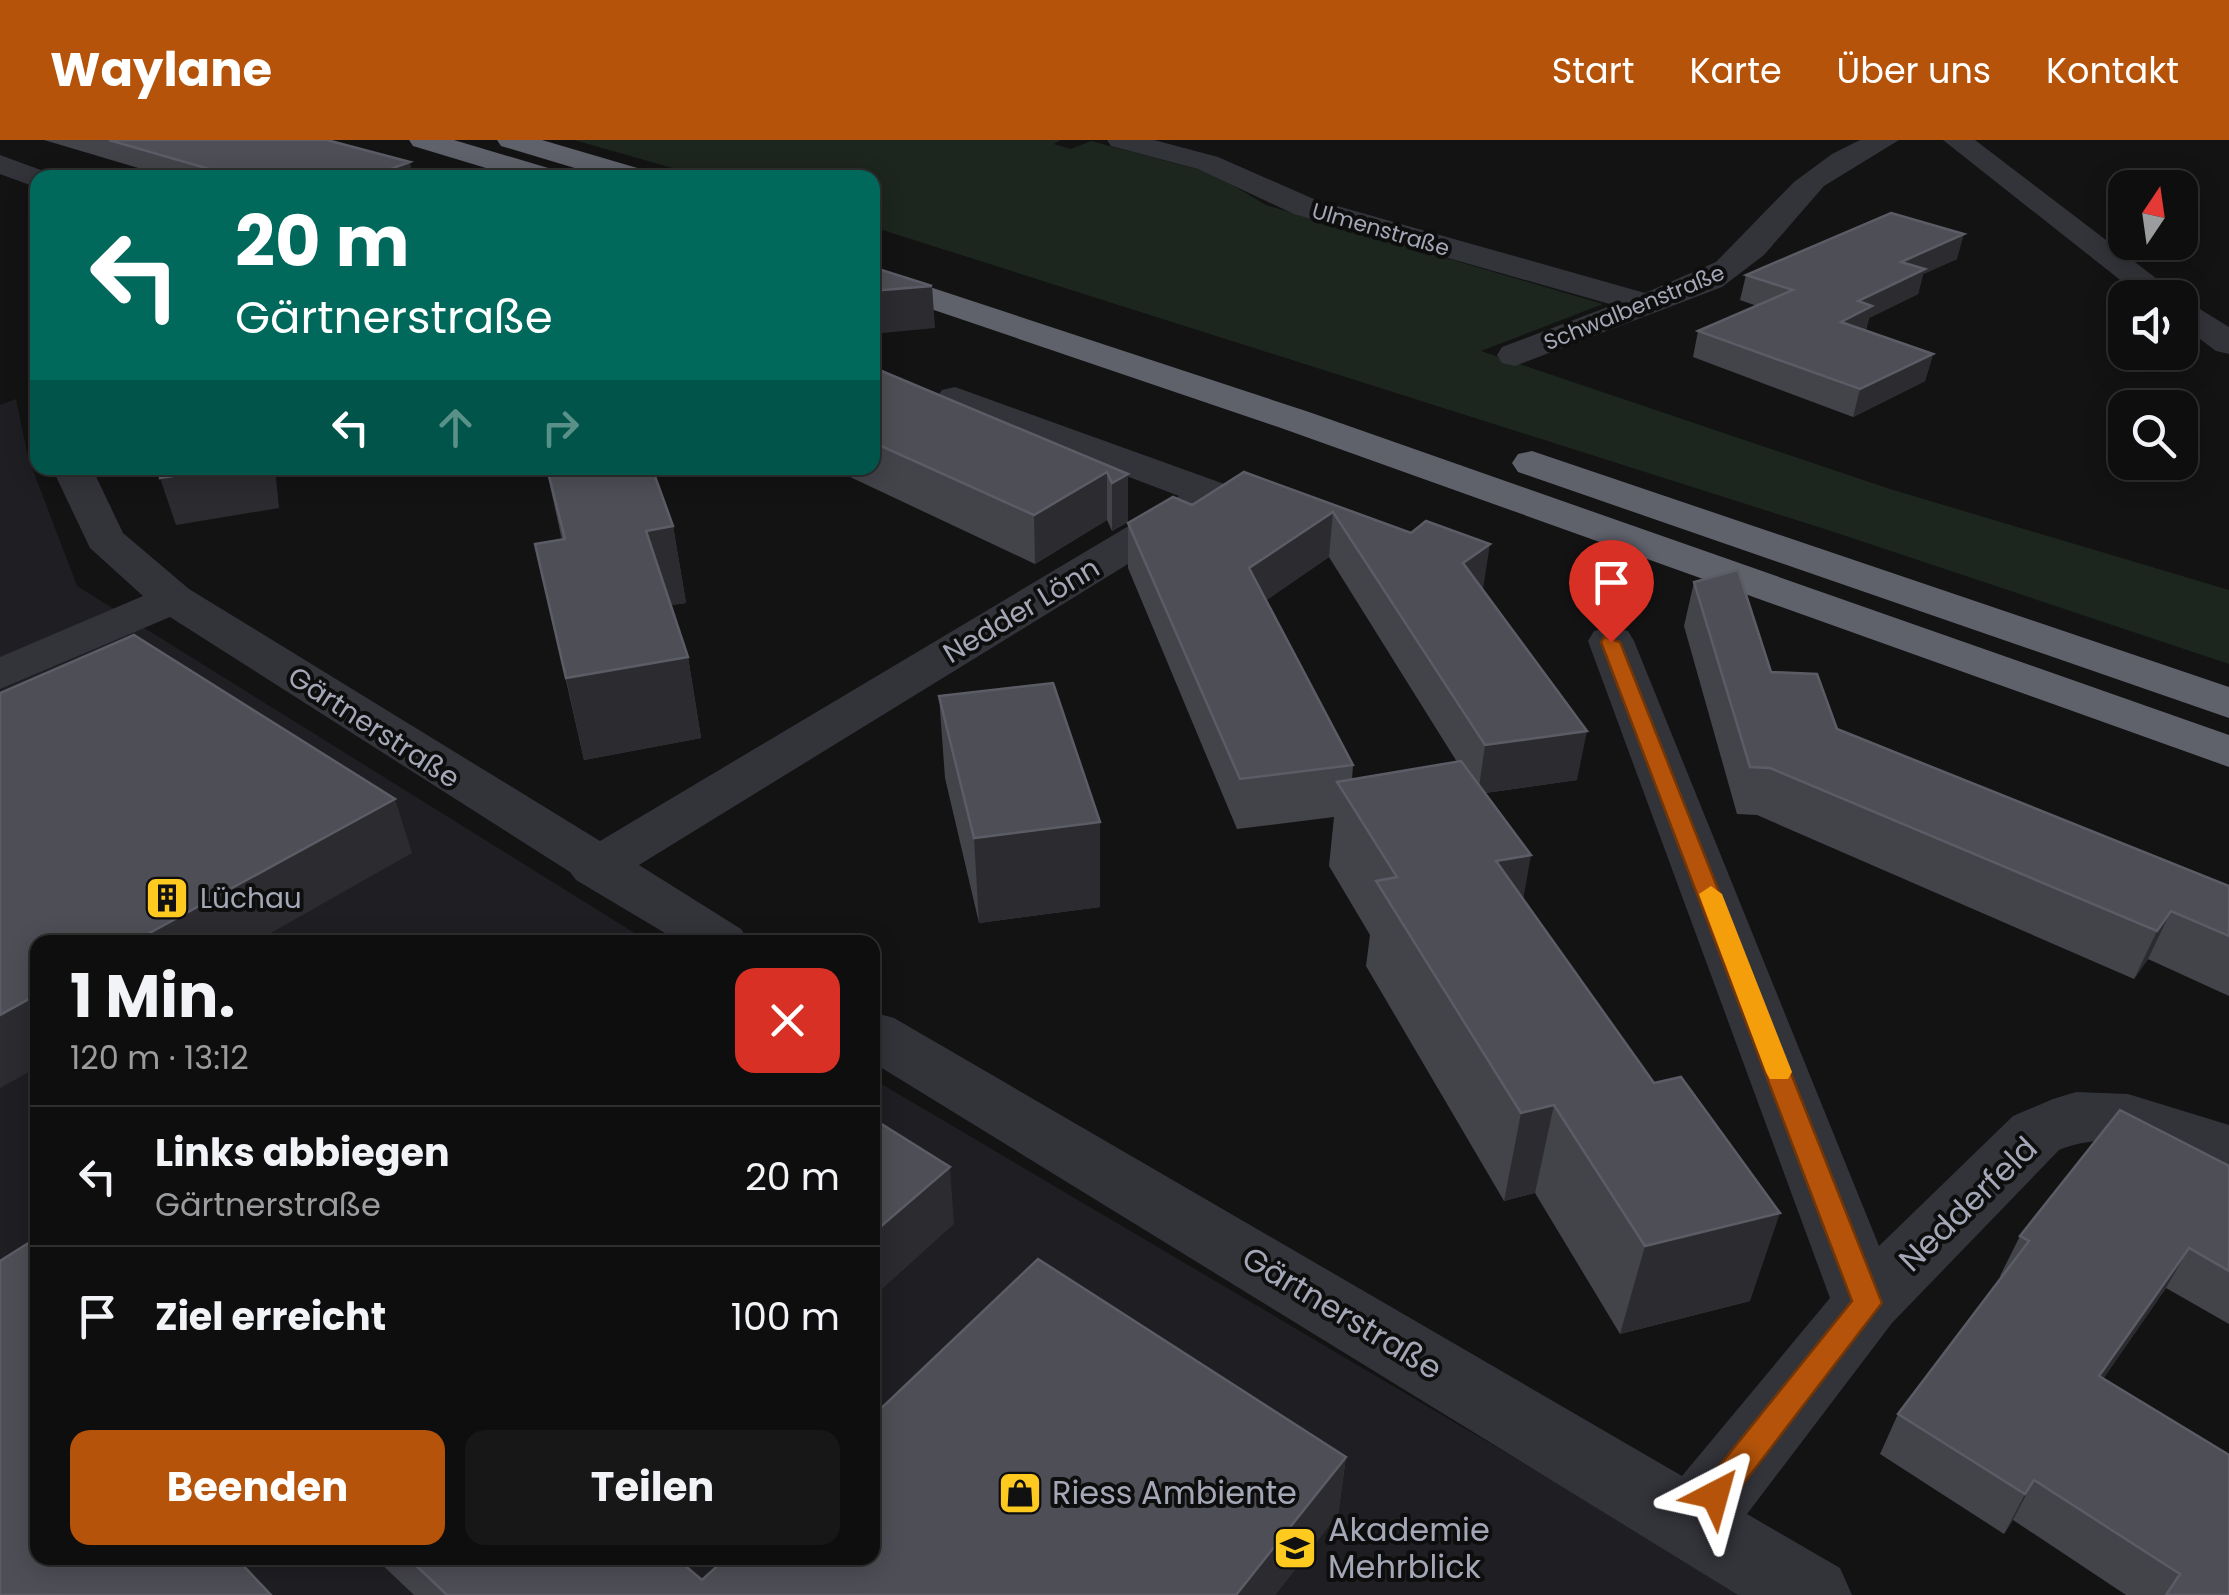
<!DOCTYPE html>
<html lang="de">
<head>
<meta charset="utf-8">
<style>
	:root { --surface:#0e0e0f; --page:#171718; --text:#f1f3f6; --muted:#9b9c9e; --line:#2e2e2f; --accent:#b45309 }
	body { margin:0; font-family:Poppins,sans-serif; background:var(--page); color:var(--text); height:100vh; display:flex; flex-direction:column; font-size:38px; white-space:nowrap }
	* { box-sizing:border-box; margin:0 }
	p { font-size:32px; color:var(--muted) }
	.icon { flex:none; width:55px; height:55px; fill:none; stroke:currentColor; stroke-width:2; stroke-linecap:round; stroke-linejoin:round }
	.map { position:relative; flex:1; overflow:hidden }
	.details { position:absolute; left:30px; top:795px; width:850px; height:630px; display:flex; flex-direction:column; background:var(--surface); border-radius:20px; box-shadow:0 5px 25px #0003,0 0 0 2px var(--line) }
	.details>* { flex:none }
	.top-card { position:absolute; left:30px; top:30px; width:850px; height:305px; border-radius:20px; box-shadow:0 5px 25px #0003,0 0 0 2px var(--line); background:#00695c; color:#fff; overflow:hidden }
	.needle { width:65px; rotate:13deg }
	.fabs { position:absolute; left:2108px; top:30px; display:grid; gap:20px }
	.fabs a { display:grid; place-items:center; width:90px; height:90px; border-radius:20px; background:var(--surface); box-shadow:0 5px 25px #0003,0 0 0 2px var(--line); font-size:50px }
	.pin { position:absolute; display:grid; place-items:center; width:85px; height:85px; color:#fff; margin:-102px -42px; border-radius:50% 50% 50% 0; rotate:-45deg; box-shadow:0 0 10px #0007 }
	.pin .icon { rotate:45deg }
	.me { position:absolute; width:110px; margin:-55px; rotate:39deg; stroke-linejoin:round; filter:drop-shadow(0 0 8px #0008) }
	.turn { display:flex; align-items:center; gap:35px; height:210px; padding:0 40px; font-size:45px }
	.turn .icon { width:130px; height:130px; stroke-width:2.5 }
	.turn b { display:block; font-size:70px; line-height:85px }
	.lanes { display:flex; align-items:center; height:95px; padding:0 40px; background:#0003; justify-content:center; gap:50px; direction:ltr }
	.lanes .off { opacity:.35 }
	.round { display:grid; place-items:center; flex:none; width:105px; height:105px; border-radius:20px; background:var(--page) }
	.overview { display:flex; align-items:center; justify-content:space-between; height:170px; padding:0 40px }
	h1 { font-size:60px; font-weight:700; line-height:75px }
	.action { display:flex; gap:20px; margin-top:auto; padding:20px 40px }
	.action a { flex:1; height:115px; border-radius:20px; background:var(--accent); color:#fff; font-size:40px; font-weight:700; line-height:115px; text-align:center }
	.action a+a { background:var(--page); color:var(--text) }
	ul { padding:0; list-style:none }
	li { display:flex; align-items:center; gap:30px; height:140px; padding:0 40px; border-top:2px solid var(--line) }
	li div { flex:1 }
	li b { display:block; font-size:38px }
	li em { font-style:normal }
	header { display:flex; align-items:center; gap:60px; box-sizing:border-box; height:140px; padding:0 50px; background:var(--accent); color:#fff }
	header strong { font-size:48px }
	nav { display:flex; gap:55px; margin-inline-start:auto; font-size:35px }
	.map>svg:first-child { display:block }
</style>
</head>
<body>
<header>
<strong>Waylane</strong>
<nav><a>Start</a><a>Karte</a><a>Über uns</a><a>Kontakt</a></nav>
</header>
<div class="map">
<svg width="2229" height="1455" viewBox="0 0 2229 1455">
	<rect width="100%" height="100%" fill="#131314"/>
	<path fill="#1f1e22" d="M16,259L28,317L77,446L649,802H38V1418H872L873,939L1747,1455H0V265Z"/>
	<path fill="#1c251e" d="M574,0H1061L1054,4L1071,9L1091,1L1212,33L1266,65L1603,164L1481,211L1890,349L2229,450V524L1834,392L873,87L872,38L704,37Z"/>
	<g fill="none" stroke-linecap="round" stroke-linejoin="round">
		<path fill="#33343a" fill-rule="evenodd" d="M1107,0H1154L1218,17L1316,60L1645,153L1716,122L1794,42L1832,14L1860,0H1899L1824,46L1764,115L1722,147L1515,226L1502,223L1497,215L1502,207L1613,165L1294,74L1198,29L1111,6Z
			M1943,0H1975L2182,158L2229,187V214L2216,211L2180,184V158H2143Z
			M0,15L49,33L52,38H38V48L0,34Z
			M955,247L1227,345L1233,354L1227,363L639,725L741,789L750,802H680L576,740L570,732L170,477L0,549V517L143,456L90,408L52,328H92L123,393L189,449L600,701L1179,356L942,266L936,258L942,250Z
			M1611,487L1628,491L1634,501L1879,1106L2013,976L2053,959L2076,952L2128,954L2229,985V1038C2172,1020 2119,984 2059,1010L1892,1183L1747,1374L1840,1428L1852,1455H1738L872,922V872L894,878L1682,1336L1830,1158L1588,501L1594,491Z"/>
		<path fill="#5f616b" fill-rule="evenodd" d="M409,0H454L555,30L560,36L519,38L413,6Z
			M497,0H542L651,32L655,38H608L501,6Z
			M872,128L1309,272L2229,595V627L1281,288L872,149Z
			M1532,311L2229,547V578L1518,332L1512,323L1518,314Z"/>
	</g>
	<path fill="#43434a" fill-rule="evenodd" d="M44,0H327L413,38H172Z
		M1957,119L1923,134L1918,154L1869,178L1866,190L1933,214L1925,241L1853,277L1693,217L1698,191L1757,166L1740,160L1746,135Z
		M872,227L1128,334V382L1112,391L1107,380L1035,424L831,328H872Z
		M546,328L673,386L686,463L670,465L688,517L701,598L584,620L535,404L562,400Z
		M1244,332L1411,393L1483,450L1577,640L1485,653L1523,760L1750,1161L1620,1194L1535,1053L1504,1061L1366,826L1370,795L1329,726L1334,677L1237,689L1128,428V383L1192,365ZM1329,417L1457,622L1352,640L1353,625L1266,460Z
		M1694,442L1771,532L1837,589L2229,746V856L2148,819L2134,839L1757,675L1737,674L1684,486Z
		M939,556L1100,767L979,783L945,638Z
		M2229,1026V1184L2166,1148L2103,1239L2229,1455H2126L2013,1380L2004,1394L1880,1314L1898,1274L2002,1137L2000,1136L2020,1096Z
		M1346,1317L1338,1374L1275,1455H414L375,1418H676L702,1440Z"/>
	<path fill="#2c2c30" d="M410,22L413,38H366Z
		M1964,94L1957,119L1923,134L1918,154L1869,178L1865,192L1841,182L1858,161L1901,122Z
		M932,146L935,188L872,194V151Z
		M1933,214L1925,241L1853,277L1860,249Z
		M223,328H275L279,368L176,385L160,338Z
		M1107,332V380L1035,424L1034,375Z
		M1128,334V382L1112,391V343Z
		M1333,372L1329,417L1247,474L1249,428Z
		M673,386L686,463L659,467L646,391Z
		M1490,404L1483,449L1463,423Z
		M688,517L701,598L584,620L566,538Z
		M1587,591L1577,640L1478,654L1485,605Z
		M395,659L412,713L255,802H133Z
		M1100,682V767L979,783L974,698Z
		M1531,715L1516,800L1496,721Z
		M2171,771L2148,819L2134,839L2157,791Z
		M38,854V927L0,948V875Z
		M1554,965L1535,1053L1504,1061L1521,973Z
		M950,1027L954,1084L872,1158V1094Z
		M1780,1073L1750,1161L1620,1194L1645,1106Z
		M2189,1108L2166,1148L2077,1277L2099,1236Z
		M1346,1317L1338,1374L1275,1455H1236Z
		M2034,1340L2013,1380L2004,1394L2025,1354Z"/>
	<path fill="#4e4e56" stroke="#5b5c65" stroke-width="2.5" d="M109,0H327L410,22L366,38H240Z
		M1891,73L1964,94L1901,122L1925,129L1858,161L1872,166L1841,182L1933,214L1860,249L1698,191L1793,150L1746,135Z
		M872,127L932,146L872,151Z
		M872,227L1128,334L1112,343L1107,332L1034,375L872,302Z
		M160,328H223L160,338Z
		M547,328H652L673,386L646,391L688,517L566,538L535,404L565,399Z
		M1244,332L1411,393L1426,381L1490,404L1463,423L1587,591L1485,605L1333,372L1249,428L1353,625L1240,639L1128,383L1173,357L1192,365Z
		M1738,430L1771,532L1817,534L1837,589L2229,746V796L2171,771L2157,791L1770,628L1750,627L1694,442Z
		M134,495L395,659L133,802H38V854L0,875V553Z
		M1053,543L1100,682L974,698L939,556Z
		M1461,621L1531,715L1496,721L1654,943L1681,937L1780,1073L1645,1106L1554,965L1521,973L1376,741L1397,737L1337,642Z
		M2120,970L2229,1026V1131L2189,1108L2099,1236L2229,1315V1455H2166L2180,1434L2034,1340L2025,1354L1898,1274L2029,1101L2020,1096Z
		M872,978L950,1027L872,1094Z
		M38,1097V1418H236L271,1455H0V1121Z
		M1038,1119L1346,1317L1236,1455H447L408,1418H676L702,1440L726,1418H872V1277Z"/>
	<path fill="#b45309" stroke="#753606" stroke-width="2.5" d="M1604,497L1620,502L1882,1163L1727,1365L1715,1369L1704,1365L1699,1355L1704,1345L1852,1161L1601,502Z"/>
	<path fill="#f59e0b" d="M1711,746L1722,754L1792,932L1788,939H1770L1766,932L1699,754Z"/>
	<defs>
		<g id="building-square" transform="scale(2.25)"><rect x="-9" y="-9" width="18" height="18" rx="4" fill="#ffca20" stroke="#0e0e0f"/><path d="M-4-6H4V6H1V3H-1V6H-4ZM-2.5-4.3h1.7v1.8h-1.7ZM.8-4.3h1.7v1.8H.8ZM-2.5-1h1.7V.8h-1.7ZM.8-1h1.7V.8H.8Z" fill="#111"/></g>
		<g id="shop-square" transform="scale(2.25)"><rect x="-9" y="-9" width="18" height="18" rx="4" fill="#ffca20" stroke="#0e0e0f"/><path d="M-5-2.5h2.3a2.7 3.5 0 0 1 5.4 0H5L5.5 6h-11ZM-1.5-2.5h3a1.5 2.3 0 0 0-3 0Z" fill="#111"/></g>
		<g id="university-square" transform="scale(2.25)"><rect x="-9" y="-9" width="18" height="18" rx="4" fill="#ffca20" stroke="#0e0e0f"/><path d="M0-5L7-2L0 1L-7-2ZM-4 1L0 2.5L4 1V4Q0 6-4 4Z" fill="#111"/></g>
	</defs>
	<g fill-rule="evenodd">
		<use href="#building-square" x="167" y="758"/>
		<use href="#shop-square" x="1020" y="1353"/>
		<use href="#university-square" x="1295" y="1408"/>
	</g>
	<g text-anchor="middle" stroke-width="8" stroke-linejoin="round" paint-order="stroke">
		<g font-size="22" fill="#a3a7b6" stroke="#0e0e0f">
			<text transform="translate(1381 89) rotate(16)" y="8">Ulmenstraße</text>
			<text transform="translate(1634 167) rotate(-22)" y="8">Schwalbenstraße</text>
		</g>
		<g font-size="28" fill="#a3a7b6" stroke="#0e0e0f">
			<text transform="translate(1021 470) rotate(-31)" y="10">Nedder Lönn</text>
			<text transform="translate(374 587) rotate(33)" y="10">Gärtnerstraße</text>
		</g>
		<g font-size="28" fill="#a3a7b6" stroke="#0e0e0f" text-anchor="start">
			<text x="200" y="768">Lüchau</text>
		</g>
		<g font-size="32" fill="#a3a7b6" stroke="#0e0e0f">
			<text transform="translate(1968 1064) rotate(-44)" y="11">Nedderfeld</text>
			<text transform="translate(1342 1173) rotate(31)" y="11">Gärtnerstraße</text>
		</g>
		<g font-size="32" fill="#a3a7b6" stroke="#0e0e0f" text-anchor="start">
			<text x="1052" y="1364">Riess Ambiente</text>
			<text x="1328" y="1401">Akademie<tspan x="1328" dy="37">Mehrblick</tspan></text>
		</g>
	</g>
</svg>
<div class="fabs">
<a><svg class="needle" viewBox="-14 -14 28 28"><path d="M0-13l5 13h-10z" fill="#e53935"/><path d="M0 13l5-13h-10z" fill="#9b9c9e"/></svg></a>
<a><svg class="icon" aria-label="sound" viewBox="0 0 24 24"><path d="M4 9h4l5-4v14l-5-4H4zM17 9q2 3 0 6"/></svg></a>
<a><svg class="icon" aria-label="search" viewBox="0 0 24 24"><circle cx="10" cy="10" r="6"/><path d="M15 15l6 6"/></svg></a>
</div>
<div class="pin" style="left:1611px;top:502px;background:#d93025"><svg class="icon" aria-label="arrive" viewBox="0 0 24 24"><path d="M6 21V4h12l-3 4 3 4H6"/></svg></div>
<svg class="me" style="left:1715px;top:1355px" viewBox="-20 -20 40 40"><path d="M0-17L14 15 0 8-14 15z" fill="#b45309" stroke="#fff" stroke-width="4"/></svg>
<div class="top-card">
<div class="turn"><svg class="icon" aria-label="left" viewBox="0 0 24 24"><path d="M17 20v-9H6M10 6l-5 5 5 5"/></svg><div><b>20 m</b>Gärtnerstraße</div></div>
<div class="lanes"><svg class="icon" aria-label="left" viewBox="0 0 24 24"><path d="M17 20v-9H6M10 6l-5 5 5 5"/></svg><svg class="icon off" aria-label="ahead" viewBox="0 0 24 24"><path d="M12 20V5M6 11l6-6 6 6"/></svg><svg class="icon off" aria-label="right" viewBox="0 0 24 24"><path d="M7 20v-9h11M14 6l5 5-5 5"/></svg></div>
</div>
<section class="details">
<div class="overview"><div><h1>1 Min.</h1><p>120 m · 13:12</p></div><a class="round" style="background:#d93025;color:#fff"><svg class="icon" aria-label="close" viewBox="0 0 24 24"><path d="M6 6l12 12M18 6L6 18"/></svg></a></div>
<ul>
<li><svg class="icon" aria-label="left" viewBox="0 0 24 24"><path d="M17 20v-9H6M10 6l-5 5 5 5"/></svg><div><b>Links abbiegen</b><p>Gärtnerstraße</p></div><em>20 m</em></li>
<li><svg class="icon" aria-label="arrive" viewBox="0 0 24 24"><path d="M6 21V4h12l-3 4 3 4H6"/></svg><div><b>Ziel erreicht</b></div><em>100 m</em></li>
</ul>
<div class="action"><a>Beenden</a><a>Teilen</a></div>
</section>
</div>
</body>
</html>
